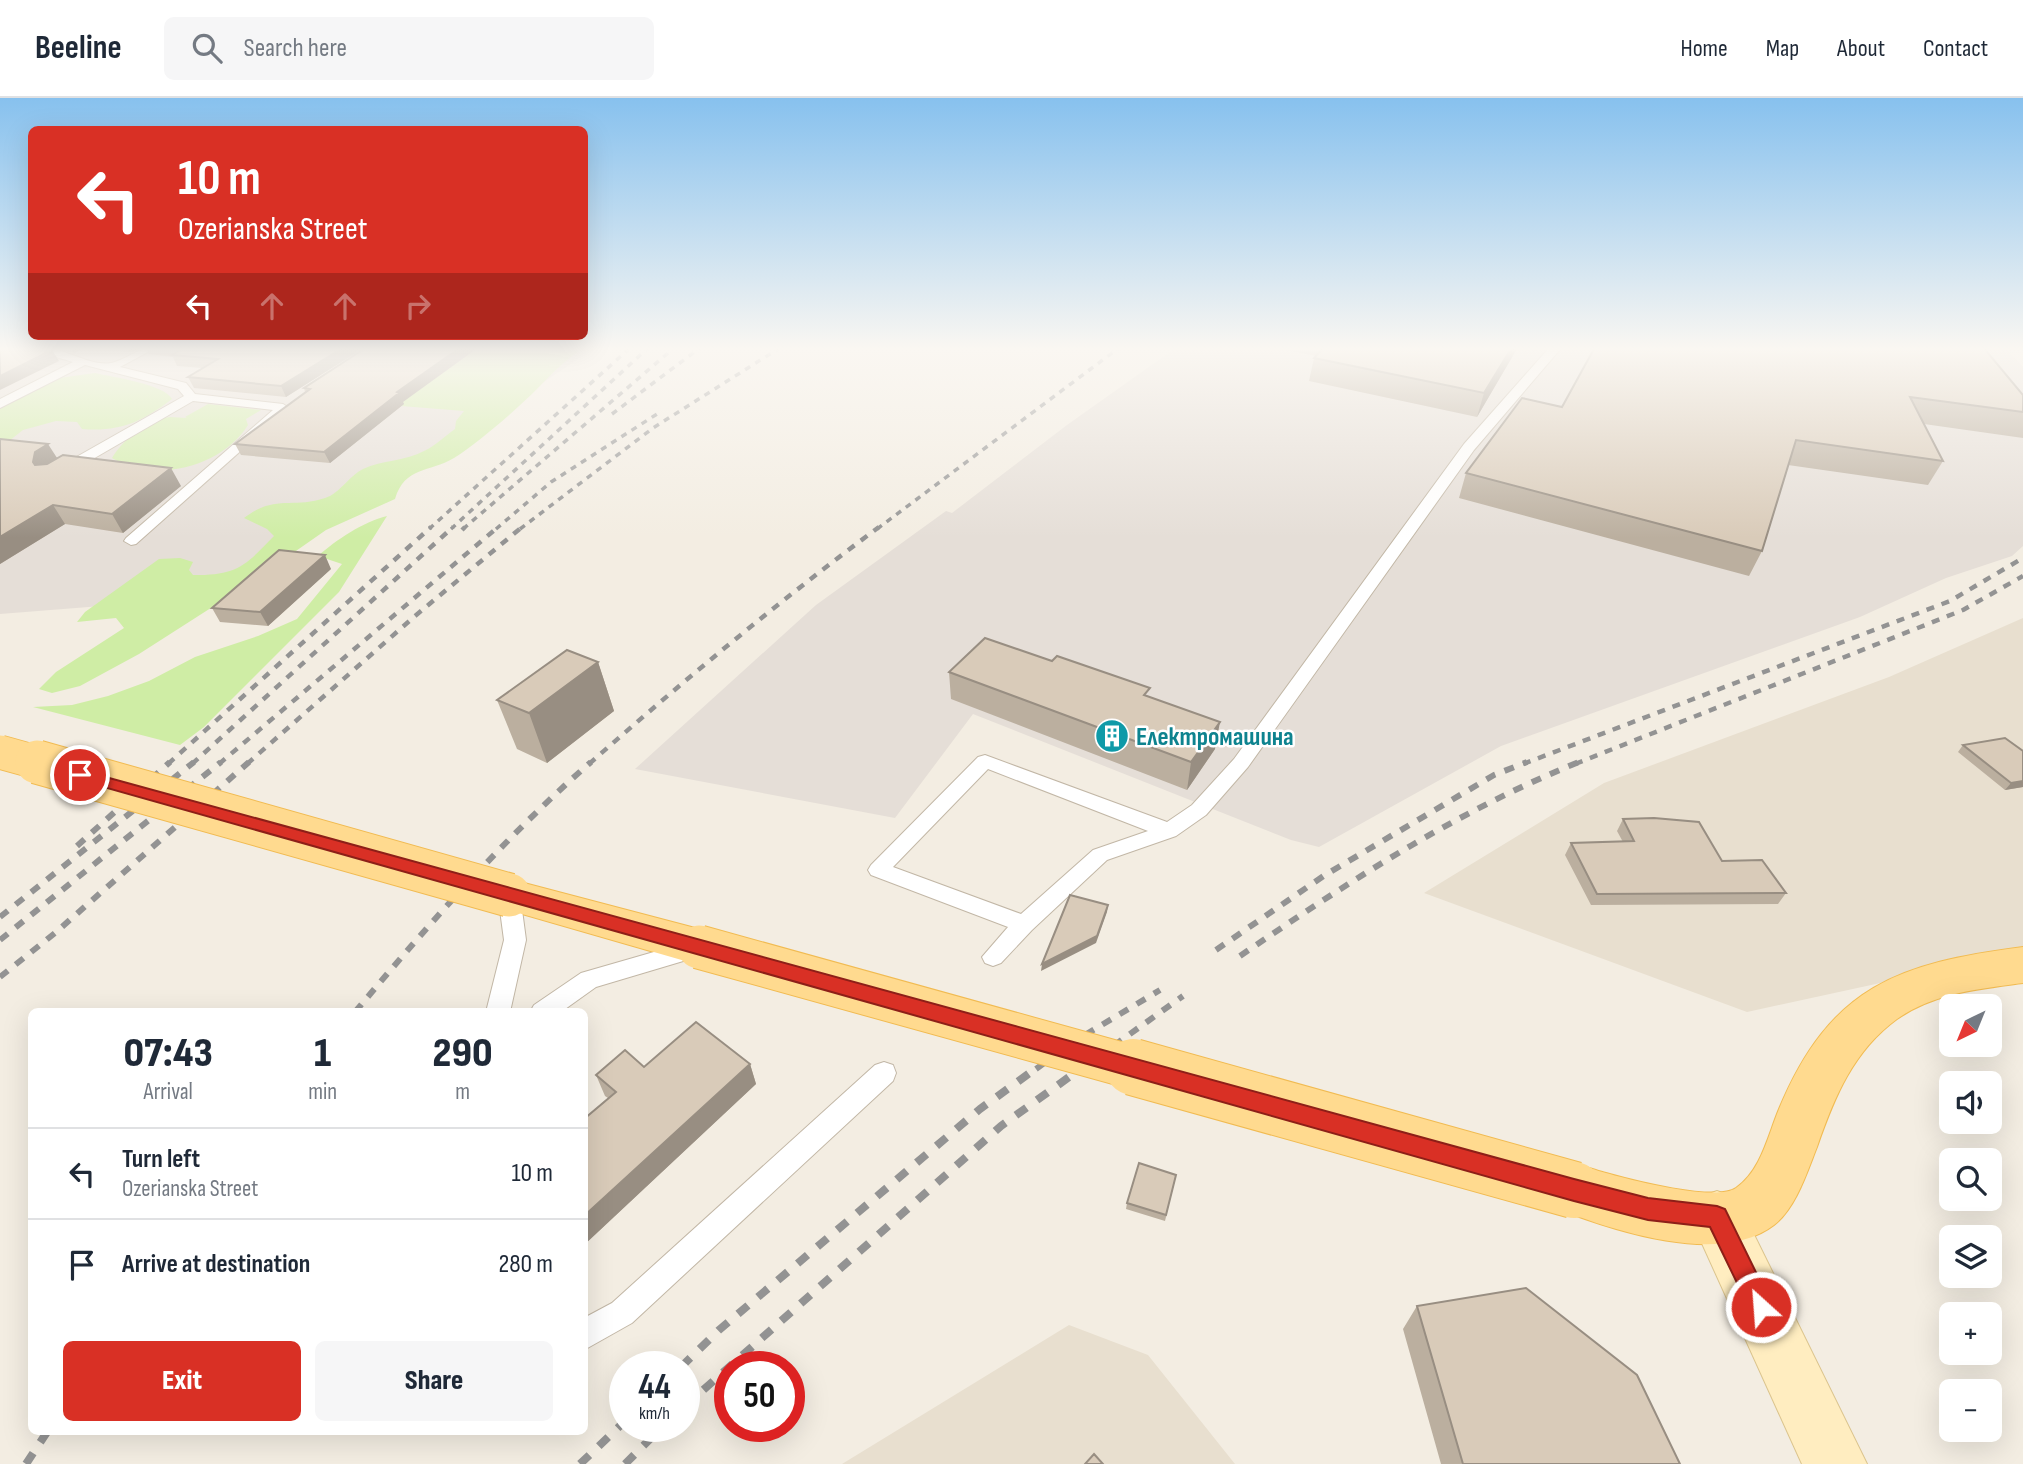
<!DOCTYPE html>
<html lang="en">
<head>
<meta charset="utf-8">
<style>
	:root { --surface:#fff; --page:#f6f6f7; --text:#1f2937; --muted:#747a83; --line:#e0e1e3; --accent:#d93025 }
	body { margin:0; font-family:"Sofia Sans Condensed",sans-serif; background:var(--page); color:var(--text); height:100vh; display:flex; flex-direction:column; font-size:26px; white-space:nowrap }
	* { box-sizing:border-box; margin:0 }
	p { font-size:23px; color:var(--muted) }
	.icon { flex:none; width:38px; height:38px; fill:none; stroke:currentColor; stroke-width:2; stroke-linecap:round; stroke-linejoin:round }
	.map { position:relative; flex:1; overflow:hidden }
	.panel { position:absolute; left:28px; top:910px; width:560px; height:427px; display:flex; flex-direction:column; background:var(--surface); border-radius:10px; box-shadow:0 7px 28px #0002 }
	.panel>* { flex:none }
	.banner { position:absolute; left:28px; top:28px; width:560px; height:214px; border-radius:10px; box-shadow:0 7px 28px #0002; background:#d93025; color:#fff; overflow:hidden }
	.needle { width:46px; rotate:223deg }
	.fabs { position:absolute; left:1939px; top:896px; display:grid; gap:14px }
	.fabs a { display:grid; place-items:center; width:63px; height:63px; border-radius:10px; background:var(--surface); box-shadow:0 7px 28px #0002; font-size:35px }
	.speed { position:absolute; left:609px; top:1253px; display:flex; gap:14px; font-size:35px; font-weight:700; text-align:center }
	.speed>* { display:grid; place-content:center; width:91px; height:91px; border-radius:50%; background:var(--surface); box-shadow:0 7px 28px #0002; line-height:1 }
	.speed small { font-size:18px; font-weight:400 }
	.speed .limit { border:10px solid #d22; background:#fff; color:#111 }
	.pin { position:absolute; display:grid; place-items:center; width:60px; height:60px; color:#fff; margin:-30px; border:4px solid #fff; border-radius:50%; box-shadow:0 2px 7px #0007 }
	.me { position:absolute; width:77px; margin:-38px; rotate:334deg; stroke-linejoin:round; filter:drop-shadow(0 0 5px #0008) }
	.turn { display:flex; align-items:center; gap:24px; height:147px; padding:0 35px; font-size:32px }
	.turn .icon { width:91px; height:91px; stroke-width:2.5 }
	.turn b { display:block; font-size:49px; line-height:60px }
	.lanes { display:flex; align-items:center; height:66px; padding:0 35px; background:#0003; justify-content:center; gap:35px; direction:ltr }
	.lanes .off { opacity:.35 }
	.eta { display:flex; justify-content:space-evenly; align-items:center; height:119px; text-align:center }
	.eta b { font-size:42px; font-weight:800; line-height:49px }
	.button { display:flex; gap:14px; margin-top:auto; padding:14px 35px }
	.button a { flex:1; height:80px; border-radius:10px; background:var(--accent); color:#fff; font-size:28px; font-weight:800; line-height:80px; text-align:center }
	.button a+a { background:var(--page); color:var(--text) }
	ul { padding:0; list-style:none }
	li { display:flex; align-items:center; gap:21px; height:91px; padding:0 35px; border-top:2px solid var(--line) }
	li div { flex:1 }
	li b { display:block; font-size:26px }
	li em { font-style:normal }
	header { display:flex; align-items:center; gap:42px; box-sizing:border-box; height:98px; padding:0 35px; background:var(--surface); border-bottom:2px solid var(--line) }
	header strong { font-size:33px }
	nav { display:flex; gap:38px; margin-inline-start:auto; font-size:24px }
	.search { width:490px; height:63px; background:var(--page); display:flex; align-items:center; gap:18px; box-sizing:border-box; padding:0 24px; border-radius:10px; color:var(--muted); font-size:26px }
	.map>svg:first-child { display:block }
</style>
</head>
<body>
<header>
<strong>Beeline</strong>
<div class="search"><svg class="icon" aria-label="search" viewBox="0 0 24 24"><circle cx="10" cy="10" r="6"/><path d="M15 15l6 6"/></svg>Search here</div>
<nav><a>Home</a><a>Map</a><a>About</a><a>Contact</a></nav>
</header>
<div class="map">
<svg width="2023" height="1366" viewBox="0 0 2023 1366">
	<rect width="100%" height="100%" fill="#f3ede2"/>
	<path fill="#e8dfcf" d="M2023,520V854L1747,914L1424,795L1604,685L1889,579Z
		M1069,1227L1148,1257L1235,1366H842Z"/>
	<path fill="#e5ded7" d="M0,249H596L238,489L114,507L0,516Z
		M1177,249H2005L2023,269V448L2012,458L1946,480L1860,519L1501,648L1319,749L1291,742L973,616L895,720L635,671L816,507L946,413L952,415L1067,327Z"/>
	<path fill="#cfeda5" d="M479,249H586C566,260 553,275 537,291C516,312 479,344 454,360C429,375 405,368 395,401L326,432L253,483L139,556L80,588L52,595L39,591L56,574L124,530L116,520L77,524L85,514L159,461L180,460L193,464L189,472L193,477C237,477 244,469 274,438L267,431L244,420C275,396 292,411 325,400C339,396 349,378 363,371C382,362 406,363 424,353C435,348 445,338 455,331L456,323L464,313L401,308V305Z
		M95,275C112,279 164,286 172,301C142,324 120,334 82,331L77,324L56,323L23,332L0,350V311L59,280Z
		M208,306L261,312L246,321L248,327C222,369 155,386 112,360C123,341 148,322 170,319C175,319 181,320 187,320L185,319Z
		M387,418L339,494L204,629L180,647L33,609L72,607L108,598L149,583L195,559L258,538L297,521L342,466L318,458C336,442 363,424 387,418Z"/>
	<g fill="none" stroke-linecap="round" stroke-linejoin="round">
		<g stroke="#c2b7a6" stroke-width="2">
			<path id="service" d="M42,249C62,249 91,269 111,265C128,261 139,249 157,249L120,269L186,285L195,296L283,306L289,310L136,446L131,447L124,443L126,440L273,312L193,303L67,376H57V370L184,298L178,291L85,267L0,310V301L73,264L56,259Z
				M1550,249H1562L1474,352L1248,669L1206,717L1176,738L1107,762L1032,832L1001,865L993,868L985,865L982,859L1008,829L871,777L868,772L871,767L978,659L985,657L1167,724L1192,707L1234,661L1464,346ZM988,671L1148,733L1093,752L1021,816L893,769Z
				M509,789L517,791L520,797L526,842L510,914H486L504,842L498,797L501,791Z
				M692,843L700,846L703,852L700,858L596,889L561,914H530L534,907L581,875Z
				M884,964L893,967L896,975L893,983L632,1225L584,1252V1220L612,1205L875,967Z"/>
		</g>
		<g stroke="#dbc48d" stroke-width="2">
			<path id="secondary" d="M1717,1093L1736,1100L1867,1366H1802L1690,1119L1698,1100Z"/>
		</g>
		<g stroke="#f1bb52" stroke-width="2">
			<path id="primary" d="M509,781L699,831L715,837L721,849L715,861L699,867L494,808L488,797L494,786Z
				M2023,849V885C1979,891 1934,895 1897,921C1853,953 1834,1000 1817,1049C1807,1074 1796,1110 1774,1127C1720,1169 1612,1132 1555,1110L1547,1092L1555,1074C1561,1072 1569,1067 1575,1067C1584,1067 1597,1073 1606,1075C1631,1082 1715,1104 1736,1090C1761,1073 1768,1037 1779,1011C1830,888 1899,865 2023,849Z"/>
		</g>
		<use href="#service" fill="#fff" fill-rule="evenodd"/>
		<use href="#secondary" fill="#ffedc0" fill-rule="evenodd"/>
		<use href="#primary" fill="#ffda8f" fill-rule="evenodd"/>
		<path stroke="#939393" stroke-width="3.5" stroke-dasharray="6 6" stroke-linecap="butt" d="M612,316L701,249
			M429,431L631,249
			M451,431L649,249
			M463,431L675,249
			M496,431L551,384L657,316
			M520,431L653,330L781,249
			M877,431L1120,249"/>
		<path stroke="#939393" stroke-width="4.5" stroke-dasharray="8 8" stroke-linecap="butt" d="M462,432L465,429
			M168,666L431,429
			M192,666L453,429
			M219,666L498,429
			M247,666L415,518L522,429
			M589,666C683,583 778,504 879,429
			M1523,666L1950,503L2023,460
			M1575,666L1963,512L2023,478"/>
		<path stroke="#939393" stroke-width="6" stroke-dasharray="10 10" stroke-linecap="butt" d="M77,748L170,664
			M0,819L194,664
			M0,842L221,664
			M1216,852L1325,777L1494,677L1527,664
			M1240,858C1350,783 1455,714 1579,664
			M0,879L55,835L249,664
			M355,914C429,826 504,740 591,664
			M1036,971L1075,943L1160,892
			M1081,971L1183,898"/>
		<path stroke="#939393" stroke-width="8" stroke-dasharray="13 13" stroke-linecap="butt" d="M681,1269L719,1232L980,1011L1038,969
			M684,1309L1001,1028L1083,969
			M26,1366L47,1334
			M580,1366L625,1323
			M625,1366L663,1328"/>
		<g stroke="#f1bb52" stroke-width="35" stroke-linecap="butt">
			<path id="primary-bridge-far2" d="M0,654L43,666"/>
		</g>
		<g stroke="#f1bb52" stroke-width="45" stroke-linecap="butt">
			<path id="primary-bridge-far1" d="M37,664L509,797
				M699,849L1139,971"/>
		</g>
		<g stroke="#f1bb52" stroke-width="58" stroke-linecap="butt">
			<path id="primary-bridge" d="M1133,969L1574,1092"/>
		</g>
		<use href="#primary-bridge-far2" stroke="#ffda8f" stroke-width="33"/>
		<use href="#primary-bridge-far1" stroke="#ffda8f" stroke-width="43"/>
		<use href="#primary-bridge" stroke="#ffda8f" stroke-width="56"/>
	</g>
	<path fill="#bbaf9f" d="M51,249H365L286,299L194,290L188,279L203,270L177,268L173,259L149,256L146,250L130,254L84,250L74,255Z
		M1272,249H1518L1477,319L1309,283L1314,260L1316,258Z
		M304,290L403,304L404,306L330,365L241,357L235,346L305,294Z
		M2023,297V340L1924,326L1943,363L1928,387L1788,367L1762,453L1749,478L1459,400L1466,375L1562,309Z
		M0,341L58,360L181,388L123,435L65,426L0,466Z
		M331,471L268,528L220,524L212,510Z
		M598,564L614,613L547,665L517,651L497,602Z
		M949,574L1149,598L1215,651L1187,692L951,601Z
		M1963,647L2023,653V689L2005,692L1958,654Z
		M1623,721L1722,763L1786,795L1778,806L1591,807L1565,757L1571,745L1623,744L1617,733Z
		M750,966L756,986L584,1147V1021L608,1000L605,998L596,977L644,969Z
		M1176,1077L1165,1123L1126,1111L1127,1105Z
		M1417,1208L1680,1366H1441L1403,1231Z"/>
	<path fill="#988e82" d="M71,249H84V250L74,255Z
		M127,249H145L146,250L130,254Z
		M344,249H365L286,299L281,288Z
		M461,249H479L403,304L404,306L330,365L324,354L397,294Z
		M1512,249H1518L1477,319L1484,295Z
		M52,252L59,263L0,292V278Z
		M48,346L59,363L44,382L33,364L35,354Z
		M171,370L181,388L123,435L112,416Z
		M53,407L65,426L0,466V439Z
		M325,457L331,471L268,528L260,514Z
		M598,564L614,613L547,665L529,615Z
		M1220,624L1215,651L1187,692L1191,664Z
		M2023,683V689L2005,692L2011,685Z
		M1108,807L1107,814L1096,845L1041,873L1042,866Z
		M750,966L756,986L584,1147V1118Z"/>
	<path fill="#d9cbb9" stroke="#988e82" stroke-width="2" d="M0,249H47L52,252L0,278Z
		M173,249H344L281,288L188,279L218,261L172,257L184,250Z
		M367,249H461L397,294L399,295L324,354L235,346L310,291L304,290Z
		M1324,249H1512L1484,295L1314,260Z
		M1595,249H1983L2023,297V314L1910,299L1943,363L1796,342L1762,453L1466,375L1522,300L1562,309Z
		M0,341L48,346L35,354L33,364L35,367L47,366L63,357L171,370L112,416L53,407L0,439Z
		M279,452L325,457L260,514L212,510Z
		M985,540L1052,563L1057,558L1150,590L1144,597L1220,624L1191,664L949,574Z
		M567,552L598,564L529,615L497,602Z
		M2005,640L2023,653V683L2011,685L1963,647Z
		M1654,720L1699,724L1722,763L1762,762L1786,795L1597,796L1571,745L1634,743L1623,721Z
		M1070,797L1108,807L1097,838L1042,866Z
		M696,924L750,966L584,1118V1021L616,994L596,977L625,952L644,969Z
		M1139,1065L1176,1077L1166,1117L1127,1105Z
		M1526,1190L1637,1277L1680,1366H1463L1417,1208Z
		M1094,1356L1103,1366H1085Z"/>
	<linearGradient id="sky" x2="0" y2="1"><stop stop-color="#87c1ee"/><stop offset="0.57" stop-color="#faf7f2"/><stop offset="1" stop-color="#faf7f2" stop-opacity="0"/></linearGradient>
	<rect width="2023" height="440" fill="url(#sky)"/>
	<path fill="#d93025" stroke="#8d1f18" stroke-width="2" d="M80,672L1574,1081L1648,1100L1717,1108L1725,1111L1773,1209L1769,1218L1761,1221L1753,1218L1710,1129L1648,1122L1574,1103L75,681L72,677Z"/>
	<defs>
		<g id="building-disc" transform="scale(1.75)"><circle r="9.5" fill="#0f9aa8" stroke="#fff"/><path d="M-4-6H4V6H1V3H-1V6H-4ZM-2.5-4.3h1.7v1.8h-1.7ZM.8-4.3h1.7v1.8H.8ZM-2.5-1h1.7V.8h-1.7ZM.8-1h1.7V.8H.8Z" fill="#fff"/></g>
	</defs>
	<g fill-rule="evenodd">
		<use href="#building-disc" x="1112" y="638"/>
	</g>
	<g text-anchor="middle" stroke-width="5" stroke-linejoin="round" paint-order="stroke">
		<g font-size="26" font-weight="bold" fill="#0d838f" stroke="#fff" text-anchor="start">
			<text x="1136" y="647">Електромашина</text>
		</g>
	</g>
</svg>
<div class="fabs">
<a><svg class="needle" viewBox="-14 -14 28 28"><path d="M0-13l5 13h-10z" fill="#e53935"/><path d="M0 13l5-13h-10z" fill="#747a83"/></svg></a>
<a><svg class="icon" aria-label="sound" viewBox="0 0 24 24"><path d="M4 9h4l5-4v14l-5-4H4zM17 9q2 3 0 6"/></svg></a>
<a><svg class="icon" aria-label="search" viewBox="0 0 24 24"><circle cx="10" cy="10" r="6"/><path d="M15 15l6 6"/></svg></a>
<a><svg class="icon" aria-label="layers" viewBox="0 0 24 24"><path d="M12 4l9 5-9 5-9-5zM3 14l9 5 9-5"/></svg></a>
<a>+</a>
<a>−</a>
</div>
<div class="speed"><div>44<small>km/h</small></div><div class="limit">50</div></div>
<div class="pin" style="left:80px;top:677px;background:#d93025"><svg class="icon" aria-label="arrive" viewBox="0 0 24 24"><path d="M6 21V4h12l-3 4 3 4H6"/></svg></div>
<svg class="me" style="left:1761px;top:1209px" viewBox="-20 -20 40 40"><circle r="17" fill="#d93025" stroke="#fff" stroke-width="3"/><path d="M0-11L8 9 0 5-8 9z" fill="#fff"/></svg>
<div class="banner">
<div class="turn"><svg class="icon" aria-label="left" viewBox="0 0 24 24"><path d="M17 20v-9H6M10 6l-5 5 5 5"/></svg><div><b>10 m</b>Ozerianska Street</div></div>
<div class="lanes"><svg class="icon" aria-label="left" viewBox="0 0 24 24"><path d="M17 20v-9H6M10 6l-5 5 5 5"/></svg><svg class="icon off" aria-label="ahead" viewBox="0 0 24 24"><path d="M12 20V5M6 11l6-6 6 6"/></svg><svg class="icon off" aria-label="ahead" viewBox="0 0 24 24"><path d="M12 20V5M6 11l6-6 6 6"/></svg><svg class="icon off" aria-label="right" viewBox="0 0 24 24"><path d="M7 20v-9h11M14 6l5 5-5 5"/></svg></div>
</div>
<section class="panel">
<div class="eta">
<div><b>07:43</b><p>Arrival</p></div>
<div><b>1</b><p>min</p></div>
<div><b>290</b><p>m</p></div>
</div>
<ul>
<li><svg class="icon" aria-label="left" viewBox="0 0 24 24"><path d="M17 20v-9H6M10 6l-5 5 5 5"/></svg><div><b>Turn left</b><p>Ozerianska Street</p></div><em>10 m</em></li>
<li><svg class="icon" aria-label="arrive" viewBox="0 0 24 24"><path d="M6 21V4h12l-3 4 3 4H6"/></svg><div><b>Arrive at destination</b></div><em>280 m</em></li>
</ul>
<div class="button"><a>Exit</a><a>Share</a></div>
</section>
</div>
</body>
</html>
